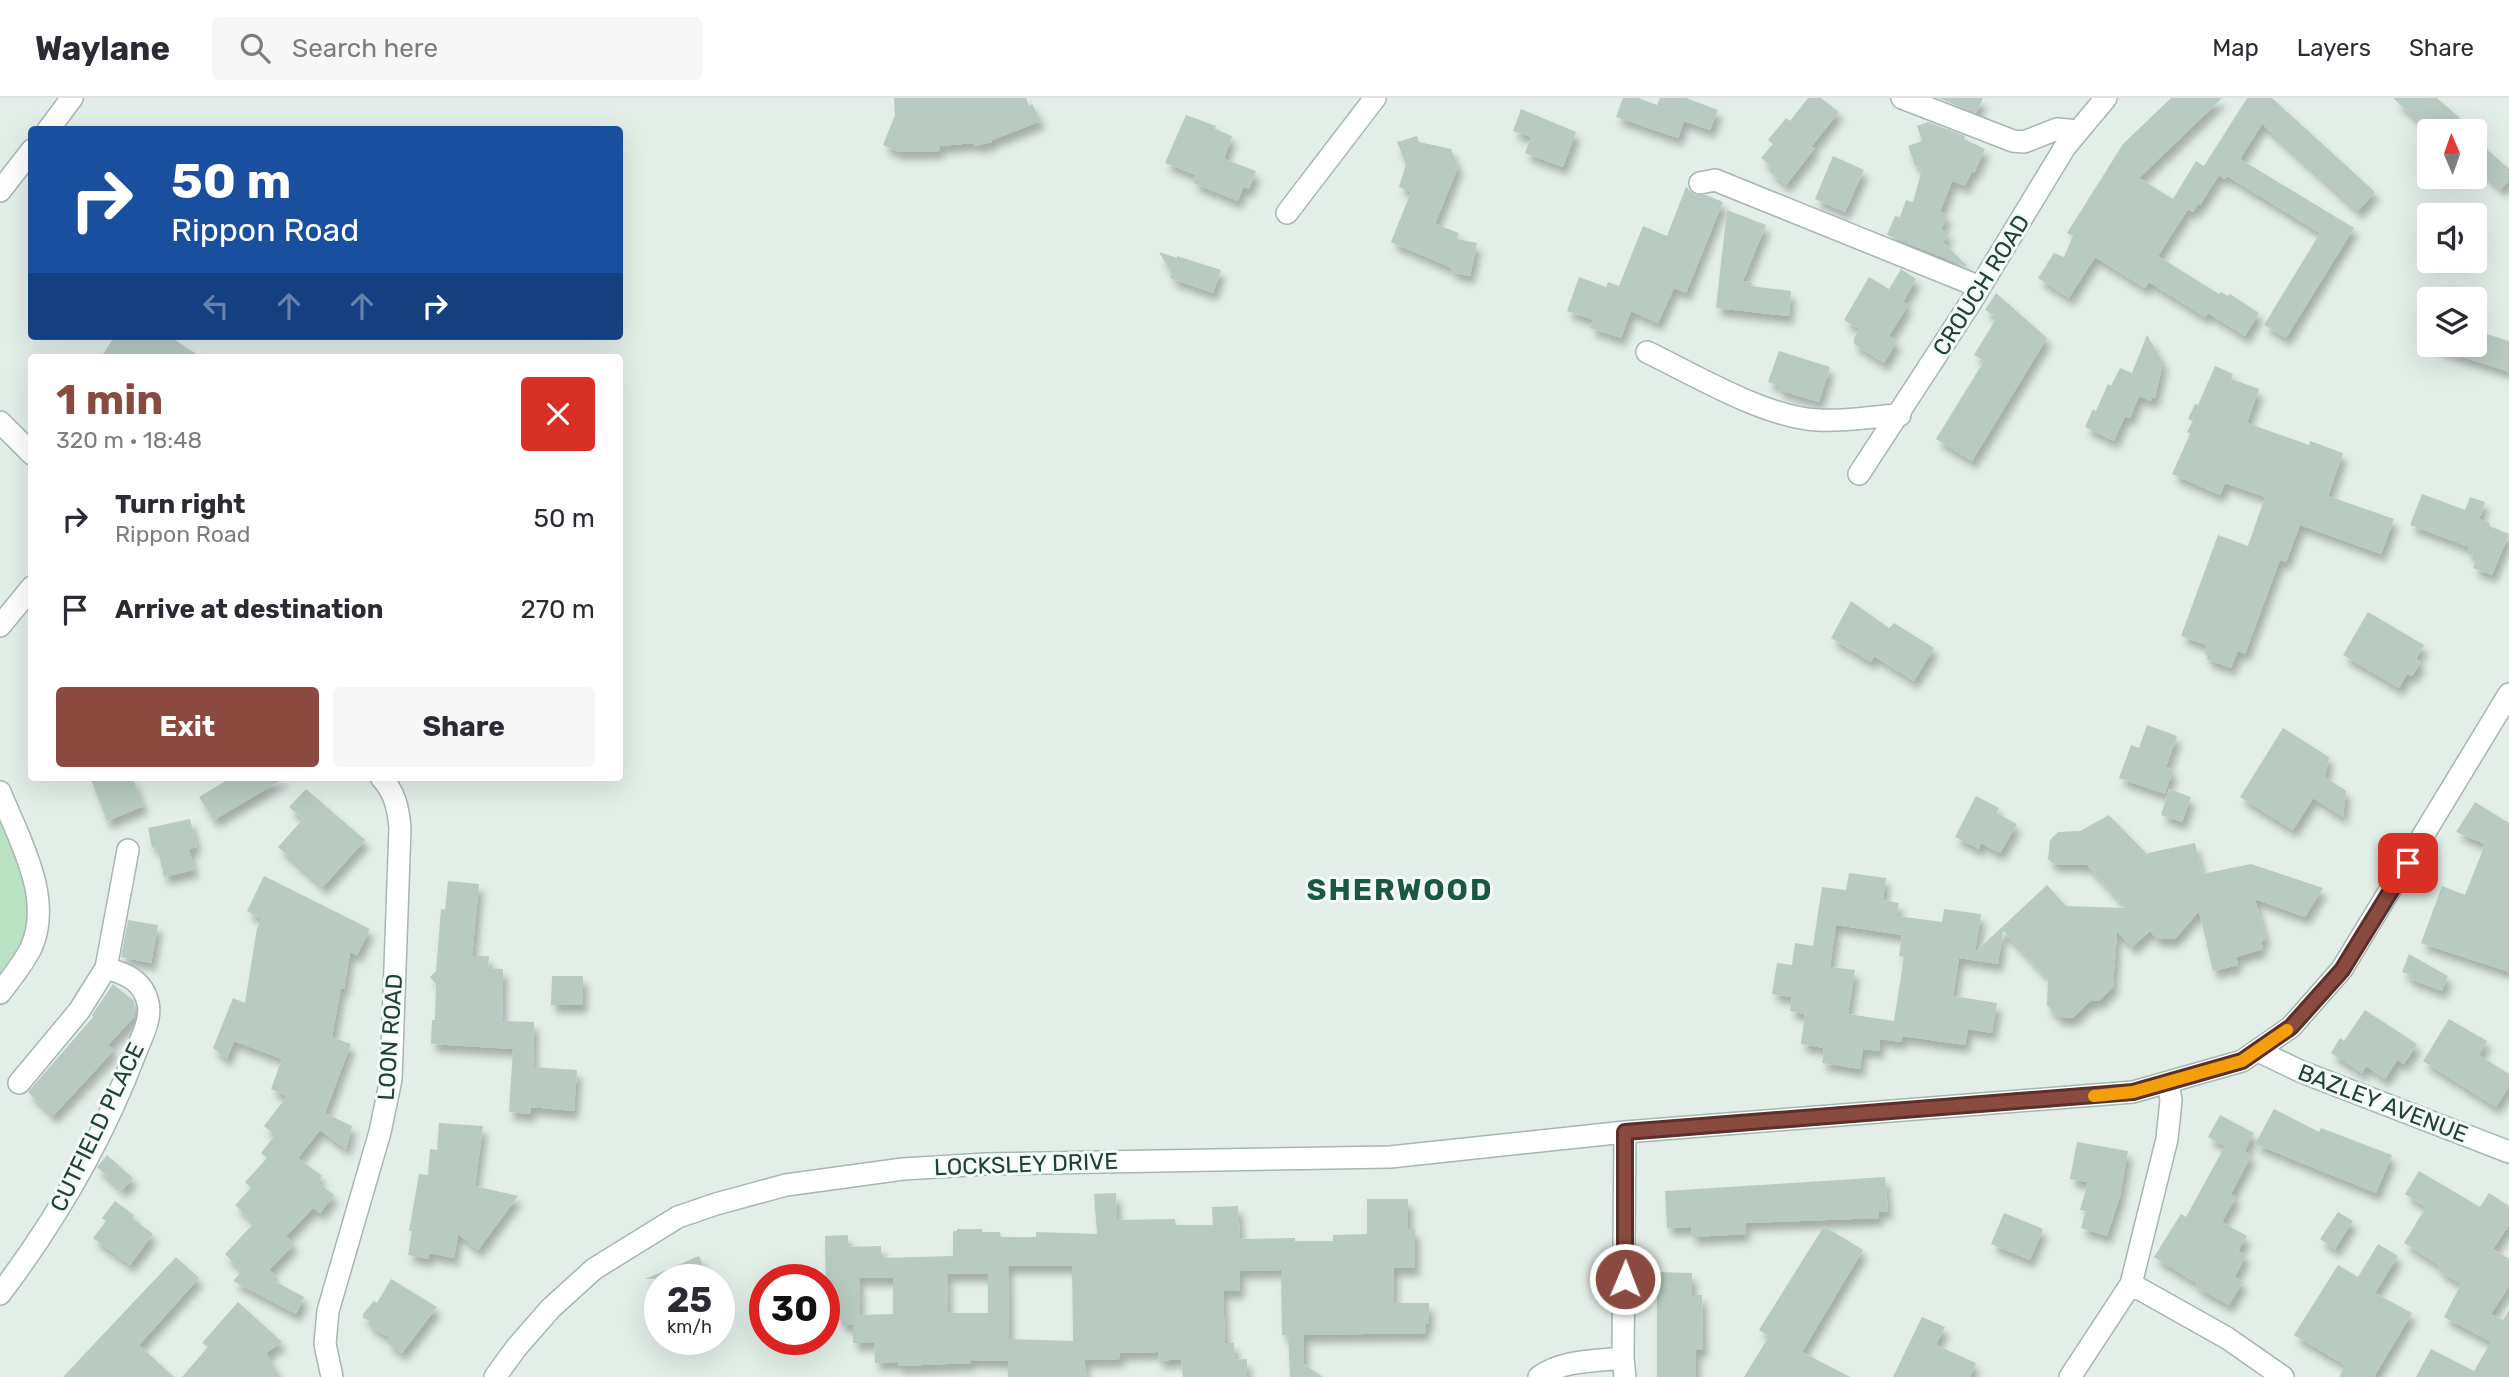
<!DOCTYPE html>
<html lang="en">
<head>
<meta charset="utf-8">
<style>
	:root { --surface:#fff; --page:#f7f7f7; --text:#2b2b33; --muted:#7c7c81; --line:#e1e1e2; --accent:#8a4a40 }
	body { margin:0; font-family:Rubik,sans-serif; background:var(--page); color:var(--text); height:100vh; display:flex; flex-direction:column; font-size:26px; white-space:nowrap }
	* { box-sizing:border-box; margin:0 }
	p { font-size:23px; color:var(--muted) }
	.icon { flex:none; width:38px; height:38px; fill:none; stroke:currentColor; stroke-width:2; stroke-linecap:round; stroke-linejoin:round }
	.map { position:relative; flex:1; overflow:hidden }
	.sheet { position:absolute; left:28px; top:256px; width:595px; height:427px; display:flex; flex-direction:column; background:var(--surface); border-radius:7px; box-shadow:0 7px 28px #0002 }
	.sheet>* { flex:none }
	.guide { position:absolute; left:28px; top:28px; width:595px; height:214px; border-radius:7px; box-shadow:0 7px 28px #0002; background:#1a4fa0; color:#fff; overflow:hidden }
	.needle { width:46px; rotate:358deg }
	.fabs { position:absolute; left:2417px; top:21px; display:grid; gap:14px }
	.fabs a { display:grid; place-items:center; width:70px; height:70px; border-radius:7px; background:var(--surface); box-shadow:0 7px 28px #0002; font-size:35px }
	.speed { position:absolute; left:644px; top:1166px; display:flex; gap:14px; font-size:35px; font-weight:700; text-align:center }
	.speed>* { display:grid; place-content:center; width:91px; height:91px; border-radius:50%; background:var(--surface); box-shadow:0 7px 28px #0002; line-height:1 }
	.speed small { font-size:18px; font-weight:400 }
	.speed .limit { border:10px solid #d22; background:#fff; color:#111 }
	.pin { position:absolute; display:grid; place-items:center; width:60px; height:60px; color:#fff; margin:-30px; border-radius:14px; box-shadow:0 4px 10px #0006 }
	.me { position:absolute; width:77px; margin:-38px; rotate:1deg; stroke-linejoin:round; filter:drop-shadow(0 0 5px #0008) }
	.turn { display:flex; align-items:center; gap:24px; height:147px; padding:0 28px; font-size:32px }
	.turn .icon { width:91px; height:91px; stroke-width:2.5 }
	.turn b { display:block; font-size:49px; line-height:60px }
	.lanes { display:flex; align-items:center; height:66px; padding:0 28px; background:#0003; justify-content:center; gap:35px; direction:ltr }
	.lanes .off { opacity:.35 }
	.round { display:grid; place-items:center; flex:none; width:74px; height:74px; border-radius:7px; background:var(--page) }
	.overview { display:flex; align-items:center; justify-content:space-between; height:119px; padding:0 28px }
	h1 { font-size:42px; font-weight:700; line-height:52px; color:var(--accent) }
	.cta { display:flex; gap:14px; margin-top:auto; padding:14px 28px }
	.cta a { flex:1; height:80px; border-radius:7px; background:var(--accent); color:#fff; font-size:28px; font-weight:700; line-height:80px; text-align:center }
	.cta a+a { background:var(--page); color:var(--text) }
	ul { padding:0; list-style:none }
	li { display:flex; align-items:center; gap:21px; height:91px; padding:0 28px }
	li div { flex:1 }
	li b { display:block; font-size:26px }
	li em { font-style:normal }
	header { display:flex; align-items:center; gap:42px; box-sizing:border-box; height:98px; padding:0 35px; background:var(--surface); border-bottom:2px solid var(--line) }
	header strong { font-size:33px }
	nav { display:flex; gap:38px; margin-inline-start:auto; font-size:24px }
	.search { width:490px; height:63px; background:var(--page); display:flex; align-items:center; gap:18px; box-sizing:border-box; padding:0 24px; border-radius:7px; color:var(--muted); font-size:26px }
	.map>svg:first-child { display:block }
</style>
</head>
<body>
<header>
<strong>Waylane</strong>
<div class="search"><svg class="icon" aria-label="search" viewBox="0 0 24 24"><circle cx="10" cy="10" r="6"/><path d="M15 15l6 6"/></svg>Search here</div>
<nav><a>Map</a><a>Layers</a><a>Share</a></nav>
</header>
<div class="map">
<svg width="2509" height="1279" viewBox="0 0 2509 1279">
	<defs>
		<filter id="shadow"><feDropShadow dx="4.5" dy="8" stdDeviation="3.5" flood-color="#0004"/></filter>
	</defs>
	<rect width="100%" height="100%" fill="#e3eee8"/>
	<path fill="#bae2c2" d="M0,714L35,806L32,833L0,876Z"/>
	<path fill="#b8cac1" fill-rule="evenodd" filter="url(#shadow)" d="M894,0H1026L1029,8L1032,6L1041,23L992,42V44L975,48L974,45L939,48L940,53L899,54L883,47L895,17Z
		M1623,0H1638L1657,7L1660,0H1686L1718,12L1710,32L1684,23L1678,40L1616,19Z
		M1808,0H1821L1839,14L1811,49L1815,50L1786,87L1769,73L1772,69L1761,60L1773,46L1768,42L1786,20L1790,23Z
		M1938,0H1983L1976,15Z
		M2171,0H2222L2139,80L2173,101L2196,63L2204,68L2247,0H2272L2375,94L2358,113L2262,26L2240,61L2354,130L2286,240L2264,227L2320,135L2227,78L2225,81L2219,77L2200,107L2198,106L2193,114L2188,111L2158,158L2219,196L2221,194L2228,198L2230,196L2259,215L2245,238L2208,215L2205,219L2149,184L2145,190L2095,159L2069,200L2038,180L2054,155L2064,159L2073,138L2067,135L2123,46Z
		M2393,0H2437L2474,33H2430Z
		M1521,11L1576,34L1563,69L1525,55L1531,39L1513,33Z
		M1186,17L1216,28L1215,31L1232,38L1224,61L1256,73L1249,91L1243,89L1238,103L1193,85L1196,77L1165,65Z
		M1928,24L1965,38L1964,41L1985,51L1974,75L1972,73L1965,88L1952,83L1940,114L1947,117L1941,132L1950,135L1943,144L1968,169L1887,137L1895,118L1900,119L1906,102L1913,104L1922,71L1915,67L1908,48L1922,43L1917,28Z
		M1417,38L1419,44L1451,51L1458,69L1435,126L1459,135L1457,141L1477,145L1470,178L1451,174L1452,170L1391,144L1411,94L1399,89L1406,66L1397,44Z
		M2474,40L2509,71V83L2501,91L2474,67Z
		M1833,58L1864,72L1845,114L1815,101Z
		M1686,89L1695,97H1706L1723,104L1686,195L1674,190L1658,225L1631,213L1621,240L1590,230L1593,222L1567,213L1579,179L1606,189L1608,184L1619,188L1643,128L1667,138Z
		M1727,112L1766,127L1743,183L1752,184L1751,188L1791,193L1789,218L1716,210Z
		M1159,154L1177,160V158L1221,172L1213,195L1170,180L1172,176Z
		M1901,171L1916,181L1903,204L1908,207L1889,238L1897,243L1884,265L1854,246V240L1859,231L1844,222L1869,179L1889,191Z
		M1996,195L2047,240L1972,363L1936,341L1984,263L1974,257L1997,219L1985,212Z
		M2474,232L2509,243V274L2436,250L2437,247H2474Z
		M2147,237L2163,264L2155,300L2152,299L2151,303L2139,298L2130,320L2125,318L2114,343L2085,329L2093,311L2096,313L2108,286L2111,288L2120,270L2132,275Z
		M115,238H169L201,259H101Z
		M1779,253L1830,269L1819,304L1779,292L1780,288L1768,284Z
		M2215,268L2233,276L2231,281L2259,291L2247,325L2309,347L2310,343L2343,355L2328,398L2394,421L2381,456L2300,427L2286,464L2280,462L2245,556L2238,553L2231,570L2206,561L2208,558L2204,556L2207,547L2181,538L2218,437L2248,448L2265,399L2225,385L2220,397L2172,376L2190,336L2187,334L2193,323L2188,321L2195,306L2198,307Z
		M2422,396L2465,412L2470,399L2485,404L2479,421L2490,425L2489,428L2509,436L2492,477L2473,470L2477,459L2467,455L2469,449L2410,427Z
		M1851,503L1889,530L1894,525L1934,550L1914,583L1874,558L1871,564L1831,540Z
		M2368,514L2424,547L2416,561L2421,564L2412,578L2407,576L2399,590L2343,557Z
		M2147,627L2177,638L2166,669L2173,672L2165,696L2119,680L2131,647L2139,650Z
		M2283,630L2329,659L2325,679L2346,693L2343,719L2313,700L2293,732L2240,699Z
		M90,679H132L144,708L107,723Z
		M232,679H286L214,722L199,699Z
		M306,691L365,742L323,789L278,749L303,721L289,709Z
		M2169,691L2191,699L2182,724L2161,717Z
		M1976,698L1999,710L1996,715L2017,726L2000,755L1981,745L1979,751L1955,739Z
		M2475,704L2509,725V874L2421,845L2442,788L2465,797L2485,746L2456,734Z
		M2109,717L2148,757V755L2195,745L2202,776L2251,766L2323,790L2305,819L2255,801L2266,841L2261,843L2263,851L2236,859L2238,867L2213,873L2199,813L2175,841H2157L2150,833L2132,849L2117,834L2113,889L2099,903H2090L2073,920H2059L2047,907L2048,880L2003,833L1998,866L1959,860L1953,898L1997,905L1992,935L1968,931L1965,947L1902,938L1901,944L1880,941L1879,953L1863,951L1860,971L1822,965L1824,950L1801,946L1805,916L1790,913L1792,899L1772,896L1777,865L1792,867L1795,845L1813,848L1822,789L1846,792L1849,775L1886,780L1883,802L1899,805L1897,818L1942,824L1944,811L1981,816L1975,854L2047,787L2066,808L2127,810L2087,767L2054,766L2048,761L2050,742L2058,734L2080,733ZM1836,827L1902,837L1899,858L1904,859L1894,923L1848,916L1855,872L1830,869Z
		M190,721L197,749L189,751L194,772L164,779L157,748L152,750L148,730Z
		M264,778L370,831L357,857L350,854L344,891L341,890L332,939L351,946L325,1015L352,1028L346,1051L320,1032L298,1060L322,1078L317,1084L334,1097L320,1115L313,1110L286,1138L294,1146L269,1172L276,1178L272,1182L304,1199L296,1216L233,1183L242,1173L225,1156L254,1125L235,1107L251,1090L245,1084L267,1060L261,1055L275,1037L264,1028L287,998L271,991L282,961L234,943L227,961L213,950L233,900L245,905L257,830L262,821L247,813Z
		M448,783L479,786L472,858H489L488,870L503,871L502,923L534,924L533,969L577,972L574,1013L531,1009V1016L509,1014L513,951L431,946L432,922H435L436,886L430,879L436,873L441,811L445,812Z
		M128,822L158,827L151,865L121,859Z
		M2409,856L2448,878L2442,893L2408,880L2410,877L2402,874Z
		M552,878H583V907H551Z
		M113,886L134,903L135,918L108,947L114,952L53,1018L28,994L93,919L92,917Z
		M2365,912L2417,946L2404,966L2397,962L2385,981L2366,968L2362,975L2331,955L2340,940L2344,943Z
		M2449,921L2487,943L2479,957L2509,976V988L2496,1009L2423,963Z
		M2274,1011L2319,1034L2321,1030L2392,1057L2376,1095L2255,1046Z
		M2220,1017L2254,1035L2245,1053L2251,1058L2231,1096L2236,1099L2222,1124L2247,1138L2238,1153L2246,1157L2235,1179L2243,1184L2229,1207L2196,1189L2198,1186L2154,1159L2181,1116L2186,1119L2225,1048L2208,1039Z
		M439,1025L483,1028L475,1088L518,1098L478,1152L458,1136L454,1160L429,1155L428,1161L408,1157L412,1133H409L419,1076L428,1077L430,1051L437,1052Z
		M2077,1044L2128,1053L2120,1098L2107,1138L2081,1130L2086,1113L2080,1112L2088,1084L2070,1081Z
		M107,1057L133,1080L122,1092L97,1069Z
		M2419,1073L2480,1109L2489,1095L2509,1108V1127L2493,1151L2509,1161V1188L2491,1216L2503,1222L2509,1212V1279H2416L2431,1251L2474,1273L2491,1244L2444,1219L2461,1186L2438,1172L2440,1168L2404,1145L2426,1109L2405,1096Z
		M1885,1079L1888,1113L1878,1114L1879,1120L1745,1125L1746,1136L1692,1139L1691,1129L1667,1130L1665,1093Z
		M1116,1095L1117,1122L1175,1121L1176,1127H1213L1212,1109L1238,1108L1240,1141L1295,1140V1143H1333V1137L1367,1136V1101H1408V1131H1415V1170H1394V1205H1429V1226H1425L1426,1235L1304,1237V1266L1323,1279H1290L1288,1237H1282L1281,1172L1240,1173V1193H1223L1225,1245H1234L1235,1262L1247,1261V1279H1183L1181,1261L1159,1263L1158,1254L1120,1255V1261L1084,1262L1087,1279H1008V1263L971,1262V1265L898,1268V1264L875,1265L874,1245H853V1227H842V1222H839L838,1210H832V1200H826L825,1138L848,1137V1149L881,1148V1160L953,1158V1133H957V1131H982V1134H1000L1001,1139H1036V1134L1097,1136L1094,1096ZM1008,1168H1072L1073,1243L1009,1241ZM947,1176H988V1215H948ZM859,1180H893V1216L860,1217Z
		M115,1103L134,1117L132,1120L153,1136L130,1167L93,1140L106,1123L102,1120Z
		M2338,1114L2353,1123L2335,1151L2320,1141Z
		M2004,1115L2043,1131L2030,1162L1991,1146Z
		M1824,1128L1863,1152L1802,1254L1850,1279H1744L1769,1238L1759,1232Z
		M2378,1146L2398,1158L2375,1195L2412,1215L2374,1279H2339L2345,1267L2294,1237L2338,1167L2358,1179Z
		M699,1158L707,1177L697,1181H645Z
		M176,1159L199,1180L139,1247L174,1279H63Z
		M1657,1174L1692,1175V1197H1702L1703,1252H1696V1279H1657Z
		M391,1181L437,1209L402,1255L387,1245L390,1240L368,1227L370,1223L363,1220V1216L374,1203L377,1205Z
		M238,1204L282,1244L266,1255L280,1279H182L208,1249L202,1245Z
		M1922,1219L1945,1229L1936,1247L1976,1265L1970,1279H1893Z"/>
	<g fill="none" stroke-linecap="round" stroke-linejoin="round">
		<g stroke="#a5b7af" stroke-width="24">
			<path id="minor" d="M1902,0L2013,43L2024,44L2057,31L2078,33
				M48,32L72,0
				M1700,85L1715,82L1980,189
				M0,93L32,52
				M1287,115L1375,0
				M1647,254C1695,277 1766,320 1818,322C1845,324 1873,318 1900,317
				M0,324L32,356
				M1859,376L1971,204L2065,49L2106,0
				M0,528L32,489
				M0,694C18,739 54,800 31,850C23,866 11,881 0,895
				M2258,953L2302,974L2509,1054
				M19,985L79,913L106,870L128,752
				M2131,1186L2227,1240L2283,1279
				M0,1196C56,1122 102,1043 135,956C141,940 152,921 148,905C143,882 126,876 106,870
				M332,1279L325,1246L328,1213L380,1034L391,981L400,730C398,709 395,695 381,679
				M495,1279L516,1250L551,1210L594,1171L678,1119L716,1106L786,1087L903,1071L986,1066L1390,1059L1625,1034L2133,994L2242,963L2291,929L2342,871L2509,596
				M1539,1279C1562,1262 1595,1263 1623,1260
				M1625,1279L1623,1260L1625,1034
				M2070,1279L2131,1186L2167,1041L2171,1002L2168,985"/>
		</g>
		<use href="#minor" stroke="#fff" stroke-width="21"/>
	</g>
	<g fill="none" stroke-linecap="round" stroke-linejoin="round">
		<g stroke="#5a302a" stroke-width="18">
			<path id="route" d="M1625,1181V1034L2133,994L2242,963L2291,929L2342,872L2408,765"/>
		</g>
		<use href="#route" stroke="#8a4a40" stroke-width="12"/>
		<path stroke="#f59e0b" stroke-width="12" d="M2094,998L2133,994L2242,963L2287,932"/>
	</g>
	<g text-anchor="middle" stroke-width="6" stroke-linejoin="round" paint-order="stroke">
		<g font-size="23" fill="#204237" stroke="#f4faf7">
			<text transform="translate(1981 187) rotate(-58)" y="8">CROUCH ROAD</text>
			<text transform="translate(390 939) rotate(-86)" y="8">LOON ROAD</text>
			<text transform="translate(2383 1005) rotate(21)" y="8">BAZLEY AVENUE</text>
			<text transform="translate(97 1029) rotate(-64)" y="8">CUTFIELD PLACE</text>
			<text transform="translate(1026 1066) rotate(-2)" y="8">LOCKSLEY DRIVE</text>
		</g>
		<g font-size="30" font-weight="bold" letter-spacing="2" fill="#1a5744" stroke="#f4faf7">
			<text x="1400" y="802">SHERWOOD</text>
		</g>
	</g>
</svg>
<div class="fabs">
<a><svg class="needle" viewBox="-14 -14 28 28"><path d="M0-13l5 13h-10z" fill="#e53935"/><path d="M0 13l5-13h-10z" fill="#7c7c81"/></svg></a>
<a><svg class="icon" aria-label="sound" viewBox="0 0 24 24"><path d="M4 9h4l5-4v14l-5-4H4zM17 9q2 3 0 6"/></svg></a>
<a><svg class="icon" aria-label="layers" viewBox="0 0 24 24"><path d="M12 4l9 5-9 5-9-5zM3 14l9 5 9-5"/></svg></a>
</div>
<div class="speed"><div>25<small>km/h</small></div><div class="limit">30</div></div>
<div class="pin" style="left:2408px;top:765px;background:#d93025"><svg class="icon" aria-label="arrive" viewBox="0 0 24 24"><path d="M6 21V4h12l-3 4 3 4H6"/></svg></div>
<svg class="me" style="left:1625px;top:1181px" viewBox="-20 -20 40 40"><circle r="17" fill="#8a4a40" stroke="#fff" stroke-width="3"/><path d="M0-11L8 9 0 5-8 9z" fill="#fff"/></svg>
<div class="guide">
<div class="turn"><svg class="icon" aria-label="right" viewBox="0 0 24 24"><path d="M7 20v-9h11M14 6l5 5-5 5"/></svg><div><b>50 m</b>Rippon Road</div></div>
<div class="lanes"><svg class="icon off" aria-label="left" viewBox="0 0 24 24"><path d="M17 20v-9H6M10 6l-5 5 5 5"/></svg><svg class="icon off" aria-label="ahead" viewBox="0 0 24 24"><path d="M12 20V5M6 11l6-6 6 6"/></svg><svg class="icon off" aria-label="ahead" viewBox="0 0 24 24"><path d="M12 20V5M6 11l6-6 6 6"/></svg><svg class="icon" aria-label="right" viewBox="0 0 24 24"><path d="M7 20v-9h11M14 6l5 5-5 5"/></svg></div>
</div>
<section class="sheet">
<div class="overview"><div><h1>1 min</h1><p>320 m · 18:48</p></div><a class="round" style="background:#d93025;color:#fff"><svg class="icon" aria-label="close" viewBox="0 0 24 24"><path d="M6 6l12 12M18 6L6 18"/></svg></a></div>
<ul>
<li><svg class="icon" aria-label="right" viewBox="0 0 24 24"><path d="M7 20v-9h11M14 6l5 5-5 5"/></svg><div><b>Turn right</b><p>Rippon Road</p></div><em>50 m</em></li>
<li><svg class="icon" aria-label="arrive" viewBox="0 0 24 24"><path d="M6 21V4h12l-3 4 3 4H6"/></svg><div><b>Arrive at destination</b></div><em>270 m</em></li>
</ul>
<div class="cta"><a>Exit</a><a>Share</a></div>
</section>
</div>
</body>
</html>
